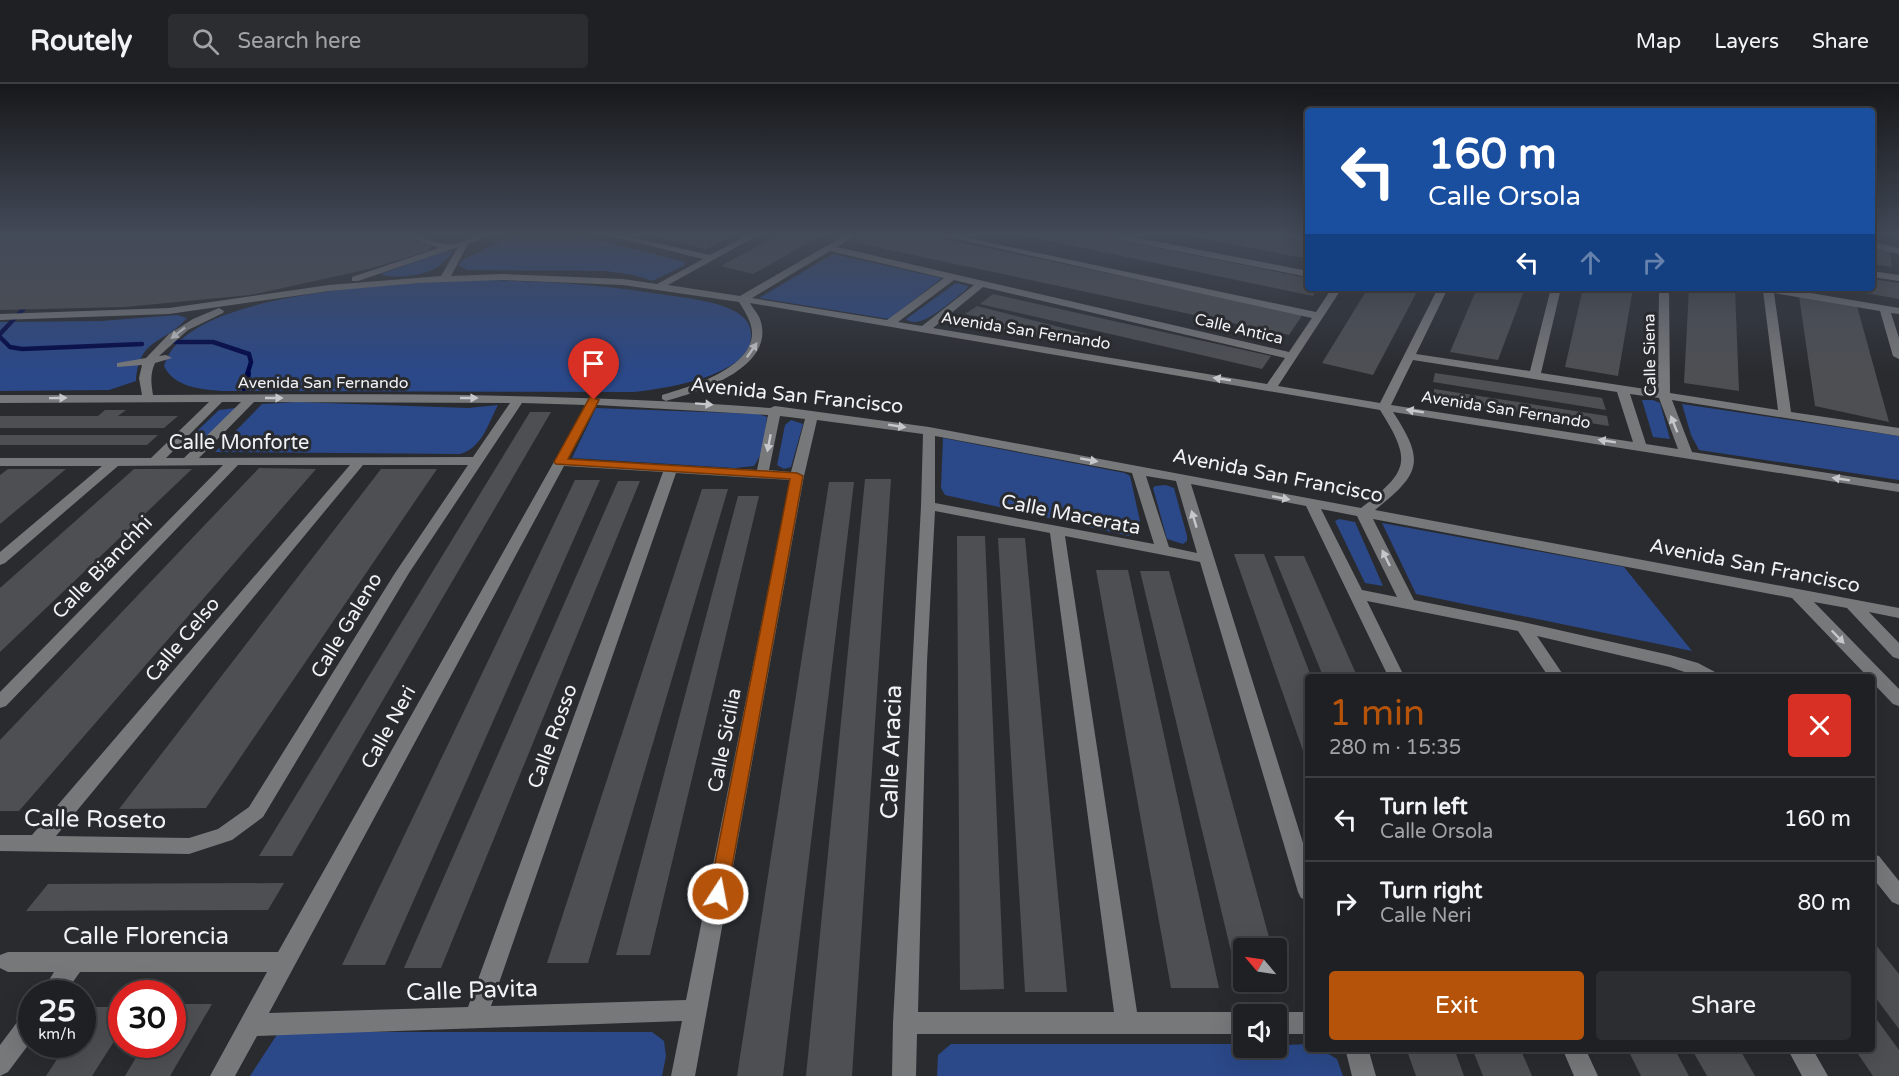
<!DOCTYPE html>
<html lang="en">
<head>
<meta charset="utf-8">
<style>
	:root { --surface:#1f2023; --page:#2c2d30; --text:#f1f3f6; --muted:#a1a3a6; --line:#3c3e41; --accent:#b45309 }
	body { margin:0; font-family:"Varela Round",sans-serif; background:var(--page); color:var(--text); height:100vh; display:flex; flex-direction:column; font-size:22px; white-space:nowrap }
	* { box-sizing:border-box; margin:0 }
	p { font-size:20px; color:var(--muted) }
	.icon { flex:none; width:33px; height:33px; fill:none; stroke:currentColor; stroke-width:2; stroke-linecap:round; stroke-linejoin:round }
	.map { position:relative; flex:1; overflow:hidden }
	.sheet { position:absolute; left:1305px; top:590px; width:570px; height:378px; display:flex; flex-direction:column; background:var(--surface); border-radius:6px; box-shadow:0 6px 24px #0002,0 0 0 2px var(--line) }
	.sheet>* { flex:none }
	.banner { position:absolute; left:1305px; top:24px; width:570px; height:183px; border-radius:6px; box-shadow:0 6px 24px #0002,0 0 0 2px var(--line); background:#1a4fa0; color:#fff; overflow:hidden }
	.needle { width:39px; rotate:299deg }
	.buttons { position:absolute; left:1233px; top:854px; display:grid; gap:12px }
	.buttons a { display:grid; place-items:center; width:54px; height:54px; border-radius:6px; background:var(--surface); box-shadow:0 6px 24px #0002,0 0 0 2px var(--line); font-size:30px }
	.speed { position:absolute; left:18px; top:896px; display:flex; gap:12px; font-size:30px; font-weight:700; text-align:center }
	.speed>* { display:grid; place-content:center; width:78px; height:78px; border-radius:50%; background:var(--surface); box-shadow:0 6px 24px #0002,0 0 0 2px var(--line); line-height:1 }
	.speed small { font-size:15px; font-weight:400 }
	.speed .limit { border:9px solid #d22; background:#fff; color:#111 }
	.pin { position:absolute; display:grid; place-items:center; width:51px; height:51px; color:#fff; margin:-62px -26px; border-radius:50% 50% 50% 0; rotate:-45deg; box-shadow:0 0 6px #0007 }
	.pin .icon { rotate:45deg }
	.me { position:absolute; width:66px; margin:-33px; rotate:11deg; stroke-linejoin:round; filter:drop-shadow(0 0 4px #0008) }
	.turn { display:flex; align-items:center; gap:21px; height:126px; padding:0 24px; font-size:27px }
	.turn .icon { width:78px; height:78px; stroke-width:2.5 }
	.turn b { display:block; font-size:42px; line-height:51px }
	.lanes { display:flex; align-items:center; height:57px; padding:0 24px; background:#0003; justify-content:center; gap:30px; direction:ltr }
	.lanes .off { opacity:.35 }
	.round { display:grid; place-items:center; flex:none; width:63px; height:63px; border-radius:6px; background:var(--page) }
	.head { display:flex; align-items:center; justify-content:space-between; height:102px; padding:0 24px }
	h1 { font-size:36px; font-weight:600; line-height:45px; color:var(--accent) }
	.cta { display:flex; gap:12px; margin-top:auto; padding:12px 24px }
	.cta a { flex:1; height:69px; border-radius:6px; background:var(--accent); color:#fff; font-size:24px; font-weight:600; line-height:69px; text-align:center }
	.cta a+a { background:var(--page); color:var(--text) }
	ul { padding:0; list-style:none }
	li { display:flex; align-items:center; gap:18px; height:84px; padding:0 24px; border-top:2px solid var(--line) }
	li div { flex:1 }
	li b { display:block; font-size:22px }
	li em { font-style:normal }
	header { display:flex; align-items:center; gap:36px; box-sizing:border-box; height:84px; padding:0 30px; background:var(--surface); border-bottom:2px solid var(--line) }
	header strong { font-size:28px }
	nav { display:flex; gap:33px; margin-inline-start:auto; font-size:21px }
	.search { width:420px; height:54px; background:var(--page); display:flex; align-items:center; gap:15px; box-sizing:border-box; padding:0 21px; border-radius:6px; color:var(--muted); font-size:22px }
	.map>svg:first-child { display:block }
</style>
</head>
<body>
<header>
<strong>Routely</strong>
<div class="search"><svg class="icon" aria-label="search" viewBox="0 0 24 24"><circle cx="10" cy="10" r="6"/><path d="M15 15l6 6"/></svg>Search here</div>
<nav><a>Map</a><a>Layers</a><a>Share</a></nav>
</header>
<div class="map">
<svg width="1899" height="992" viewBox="0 0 1899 992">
	<rect width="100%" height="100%" fill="#292b2f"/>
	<path fill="#2b4888" d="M517,150H573L686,178L683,182L652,197L634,191L606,187L467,186L458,181L464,175Z
		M446,167L453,168C449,173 444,178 439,182C428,191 394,196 381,190Z
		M833,170L942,194L889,235L759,214Z
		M478,196C542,197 603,200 666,211C686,214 709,216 728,224C740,229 750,236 751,249C755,292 662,305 633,308L221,307C199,305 174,303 164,282C185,204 410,200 478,196Z
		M956,199L968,202L966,206C953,215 920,248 906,235Z
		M177,231L187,234C165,260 139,253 136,297L109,306L0,307V238L101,237Z
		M1642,316H1653L1660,319L1670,355L1653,353Z
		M298,318L468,324L498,321C488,340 482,364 460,370L215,368L262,320Z
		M1682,320L1899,352V396L1699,366L1691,351Z
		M235,324C229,338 192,371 176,367L219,326Z
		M596,324L758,330L767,333C765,349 764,369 754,382L735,384L572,374Z
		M791,336L803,340L791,383L784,385L777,381L785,341Z
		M943,354L1125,389L1130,392L1140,437L1139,447L1129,452L945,411L941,404Z
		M1166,401L1174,404L1187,452V457L1183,460L1167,455L1153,404L1155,402Z
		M1339,435L1355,438L1383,502L1365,499L1335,437Z
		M1382,439L1624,483L1692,567L1416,510Z
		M297,948H652L664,957L666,972L662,992H250L278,949Z
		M951,960H1243L1244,963L1308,960V964L1320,965L1337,975L1343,992H937L938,971Z"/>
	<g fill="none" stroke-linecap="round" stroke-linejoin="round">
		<path stroke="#000749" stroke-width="4.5" d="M0,250L29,219
			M0,253L10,263L22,265L142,260
			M175,258H213L249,270L251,278L247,291"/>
		<path stroke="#000749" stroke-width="6" d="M244,304L248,290"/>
	</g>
	<path fill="#4d4f53" d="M0,150H395L432,162L428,167L369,185L250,211L125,223L0,226Z
		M646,150H730L734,151L706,165Z
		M779,150H824L753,190L721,182Z
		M866,150H921L1303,230L1289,251L852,158Z
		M1017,150H1087L1308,194V204H1318L1313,212Z
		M1181,150H1260L1308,159V175Z
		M1872,165L1890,168L1892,183L1872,180Z
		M1872,195L1899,199V215L1844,205L1872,204Z
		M1368,204H1419L1373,291L1322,279Z
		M1477,204H1525L1498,276L1450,268Z
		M1583,204H1633L1618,292L1565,283Z
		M1689,204L1735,205L1739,307L1684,299Z
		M993,210L1271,272L1262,285L980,220Z
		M1799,212L1857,222L1889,338L1815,322Z
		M977,222L1091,251L1078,258L970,242L979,233L965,230Z
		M1435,289L1602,314L1606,326L1433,298Z
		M1434,305L1607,332L1609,342L1434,314Z
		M105,326H126L118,332H178L164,344H0V332H98Z
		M530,328H551L292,772H259Z
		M0,351H158L147,361H0Z
		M259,384L316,385L19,727H0V656Z
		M8,385H66L0,440V391Z
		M134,385H192L0,568V504Z
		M381,385H437L206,724L119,725Z
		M865,395H891L852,992H806Z
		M575,396H600L385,881H342Z
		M618,397H640L441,884H404Z
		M829,398H854L783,992H737Z
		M702,405H728L588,879H547Z
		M738,412H759L650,871H616Z
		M957,452H985L1004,905L960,906Z
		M998,454H1025L1067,908H1025Z
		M1234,470H1264L1311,592H1308V681Z
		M1274,472H1304L1357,592H1323Z
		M1096,486H1128L1219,904H1171Z
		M1140,487H1169L1272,864H1244V897H1276L1277,884L1283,904L1240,905Z
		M284,799L268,826L26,827L48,800Z
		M1872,856L1899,890V945L1872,909Z
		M172,920H212L170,992H125L144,960H172Z
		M92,923H122V945L92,992H46L67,960H82V937Z
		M1872,929L1899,966V992H1873L1854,964H1872Z
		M1406,964H1454L1464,992H1416Z
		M1472,964H1520L1532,992H1483Z
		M1627,964H1674L1689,992H1641Z
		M1691,964H1739L1755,992H1707Z"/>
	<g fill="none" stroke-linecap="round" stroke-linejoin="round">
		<path fill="#77787a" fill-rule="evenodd" d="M399,150C416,150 429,158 446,160C458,162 477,150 492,150L468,160L451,192L502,190L623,195L657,200L703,175L602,150H617L710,171L750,150H760L668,201L740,212L847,150H857L837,163L1289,268L1312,234L933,150H949L1316,228L1332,204H1342L1278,302L1380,319L1438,204H1448L1416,270L1530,287L1551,204H1561L1541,289L1658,307L1659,204H1669L1670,309L1778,326L1763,207L1758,204H1781L1899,224V230L1891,229L1899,254V275L1893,272L1880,227L1774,209L1791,328L1899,344V352L1672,316L1692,368L1899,400V408L1393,328C1426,378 1420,390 1375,426L1899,524V534L1869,528L1899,559V575L1893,573L1847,524L1814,518L1899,605V622L1893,620L1872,598V592H1867L1792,514L1373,435L1414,516L1523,538L1670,571L1698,579L1715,588L1717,592H1696L1670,583L1537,552L1564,592H1548L1518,547L1367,517L1404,592H1388L1306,422L1191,400L1308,775V817L1301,814L1298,808L1200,478L1065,452L1137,928H1244L1249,930H1244V950H917L916,992H892L893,939L921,422L923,350L817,336L804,392L695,992H671L682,937L257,952L235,992H210L267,888H80L65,909H41L54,888H8L0,884V871L8,868H278L586,321L522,319L409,489L263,733L232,756L189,770L0,767V751H32L350,381H238L6,622L0,624V608L223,381L118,382L5,479L0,481V468L102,382H0V374H151L209,318L0,319V311H142L139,294L142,281L117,283V279L146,274L169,250L193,235L219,224L224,227L223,229L188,246L159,272L166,271L172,274L155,279C150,290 151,299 153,311C360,310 565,308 770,324L775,322L929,343L1361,424C1408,387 1413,378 1380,326L750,219C753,224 758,230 760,235C777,283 700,308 666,317L662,315V311C689,303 748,286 752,252C753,239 745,228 739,218L623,201L502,196L419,199L329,207L169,230L0,236V230L169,224L329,201L441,192L458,163L358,197H352V193L439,164ZM830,167L944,194L887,236L752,214ZM954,196L974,201L922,242L898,238ZM983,203L1285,274L1267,300L933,244ZM1413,276L1617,308L1633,358L1391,321ZM1630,310L1659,314L1678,365L1646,360ZM222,318H241L184,374H166ZM254,318L510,319L473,373L199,374ZM597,321L768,331L757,386L568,375ZM780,332L805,335L791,388L769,386ZM935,352L1132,389L1154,460L935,419ZM363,381H468L395,489L249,723L218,745L189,754L56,752ZM564,382L663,388L468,923L269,929ZM676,389L790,396L686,916L491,922ZM1146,392L1176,397L1197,469L1169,463ZM1321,425L1357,432L1397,513L1362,506ZM935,427L1050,449L1114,928H918L927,578Z
			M1101,150H1118L1308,187V193L1105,153Z
			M1277,150L1308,152V158L1278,152Z
			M1894,150H1899V153L1895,152Z
			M1872,158L1899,164V170L1872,164Z
			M1872,187L1899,191V197L1872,193Z
			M1872,770L1879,772L1899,797V821L1892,818L1872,793Z
			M32,926V956L8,988L0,992V961L24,929Z
			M1276,928H1308V950H1276V930H1271Z
			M1345,964H1368L1376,992H1352Z
			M1562,964H1585L1598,992H1574Z
			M1787,964H1812L1828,992H1802Z"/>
	</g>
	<defs><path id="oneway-solid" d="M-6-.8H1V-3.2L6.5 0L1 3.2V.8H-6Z" transform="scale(1.5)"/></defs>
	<g fill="#c6c7ca">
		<use href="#oneway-solid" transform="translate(178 249) rotate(142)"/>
		<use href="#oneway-solid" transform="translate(752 266) rotate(-55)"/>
		<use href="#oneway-solid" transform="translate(1222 295) rotate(-171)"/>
		<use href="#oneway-solid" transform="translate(58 314) rotate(-1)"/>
		<use href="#oneway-solid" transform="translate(274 314)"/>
		<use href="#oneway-solid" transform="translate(469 314)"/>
		<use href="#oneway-solid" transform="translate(704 320) rotate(4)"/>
		<use href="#oneway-solid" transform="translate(1415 327) rotate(-171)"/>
		<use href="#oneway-solid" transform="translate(1674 340) rotate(-112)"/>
		<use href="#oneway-solid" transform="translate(897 342) rotate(9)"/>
		<use href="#oneway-solid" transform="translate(1607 357) rotate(-171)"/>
		<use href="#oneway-solid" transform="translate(769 359) rotate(101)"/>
		<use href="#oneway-solid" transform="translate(1089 376) rotate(10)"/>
		<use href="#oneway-solid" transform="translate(1841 395) rotate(-171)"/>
		<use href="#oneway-solid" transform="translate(1281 414) rotate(11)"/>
		<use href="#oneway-solid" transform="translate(1194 435) rotate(-107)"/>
		<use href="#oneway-solid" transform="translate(1386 474) rotate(-116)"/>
		<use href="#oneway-solid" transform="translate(1838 553) rotate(46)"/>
	</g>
	<linearGradient id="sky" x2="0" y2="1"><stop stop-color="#17181a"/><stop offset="0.52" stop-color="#434a58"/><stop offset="1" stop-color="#434a58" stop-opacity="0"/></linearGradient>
	<rect width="1899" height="289" fill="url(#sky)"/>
	<path fill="#b45309" stroke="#753606" stroke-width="1.5" d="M590,313L599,316L568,375L797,389L803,392L727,810L725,815L718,818L711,815L709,810L790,395L556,380L554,378Z"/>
	<g text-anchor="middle" stroke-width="6" stroke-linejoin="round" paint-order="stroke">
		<g font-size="16" fill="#f1f2f5" stroke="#292b2f">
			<text transform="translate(1239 244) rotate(13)" y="6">Calle Antica</text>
			<text transform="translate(1026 246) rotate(9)" y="6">Avenida San Fernando</text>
			<text transform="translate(1649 271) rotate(-91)" y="6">Calle Siena</text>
			<text x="323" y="304">Avenida San Fernando</text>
			<text transform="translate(1506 325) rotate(9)" y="6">Avenida San Fernando</text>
		</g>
		<g font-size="20" fill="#f1f2f5" stroke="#292b2f">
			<text transform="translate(797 311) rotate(6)" y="7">Avenida San Francisco</text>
			<text x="239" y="365">Calle Monforte</text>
			<text transform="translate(1278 391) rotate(11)" y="7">Avenida San Francisco</text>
			<text transform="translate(1071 430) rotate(11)" y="7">Calle Macerata</text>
			<text transform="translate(1755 481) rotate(11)" y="7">Avenida San Francisco</text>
			<text transform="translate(102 483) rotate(-46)" y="7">Calle Bianchhi</text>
			<text transform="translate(346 541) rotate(-59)" y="7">Calle Galeno</text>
			<text transform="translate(182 555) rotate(-50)" y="7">Calle Celso</text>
			<text transform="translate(388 643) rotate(-61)" y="7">Calle Neri</text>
			<text transform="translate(552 652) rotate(-70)" y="7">Calle Rosso</text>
			<text transform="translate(724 656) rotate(-79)" y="7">Calle Sicilia</text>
		</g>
		<g font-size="24" fill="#f1f2f5" stroke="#292b2f">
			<text transform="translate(891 668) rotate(-88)" y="8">Calle Aracia</text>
			<text transform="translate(95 735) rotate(1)" y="8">Calle Roseto</text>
			<text x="146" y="860">Calle Florencia</text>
			<text transform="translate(472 906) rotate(-2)" y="8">Calle Pavita</text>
		</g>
	</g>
</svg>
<div class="buttons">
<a><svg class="needle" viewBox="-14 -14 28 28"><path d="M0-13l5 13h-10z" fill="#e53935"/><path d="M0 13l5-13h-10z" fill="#a1a3a6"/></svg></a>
<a><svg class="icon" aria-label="sound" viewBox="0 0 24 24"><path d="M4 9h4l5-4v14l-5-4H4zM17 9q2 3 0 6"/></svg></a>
</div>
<div class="speed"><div>25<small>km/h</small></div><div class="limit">30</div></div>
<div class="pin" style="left:594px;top:316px;background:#d93025"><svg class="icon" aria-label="arrive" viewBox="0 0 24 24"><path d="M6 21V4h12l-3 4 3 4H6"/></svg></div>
<svg class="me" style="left:718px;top:810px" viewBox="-20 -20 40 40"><circle r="17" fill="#b45309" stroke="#fff" stroke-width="3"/><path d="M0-11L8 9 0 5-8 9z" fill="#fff"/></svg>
<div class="banner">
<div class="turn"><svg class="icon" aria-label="left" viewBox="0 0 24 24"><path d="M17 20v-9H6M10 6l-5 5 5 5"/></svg><div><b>160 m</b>Calle Orsola</div></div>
<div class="lanes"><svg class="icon" aria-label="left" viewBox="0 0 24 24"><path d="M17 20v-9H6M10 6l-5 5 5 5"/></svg><svg class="icon off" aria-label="ahead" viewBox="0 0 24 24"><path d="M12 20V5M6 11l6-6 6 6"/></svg><svg class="icon off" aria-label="right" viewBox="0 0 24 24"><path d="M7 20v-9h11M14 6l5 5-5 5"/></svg></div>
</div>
<section class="sheet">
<div class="head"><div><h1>1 min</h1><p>280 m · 15:35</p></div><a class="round" style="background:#d93025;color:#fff"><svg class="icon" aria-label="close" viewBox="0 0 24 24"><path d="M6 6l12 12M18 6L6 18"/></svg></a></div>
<ul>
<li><svg class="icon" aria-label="left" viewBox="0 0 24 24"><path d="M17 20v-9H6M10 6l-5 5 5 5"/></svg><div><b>Turn left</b><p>Calle Orsola</p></div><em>160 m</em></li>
<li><svg class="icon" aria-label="right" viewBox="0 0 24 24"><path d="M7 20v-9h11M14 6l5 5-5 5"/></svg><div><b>Turn right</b><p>Calle Neri</p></div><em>80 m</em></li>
</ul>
<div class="cta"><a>Exit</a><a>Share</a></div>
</section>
</div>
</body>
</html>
